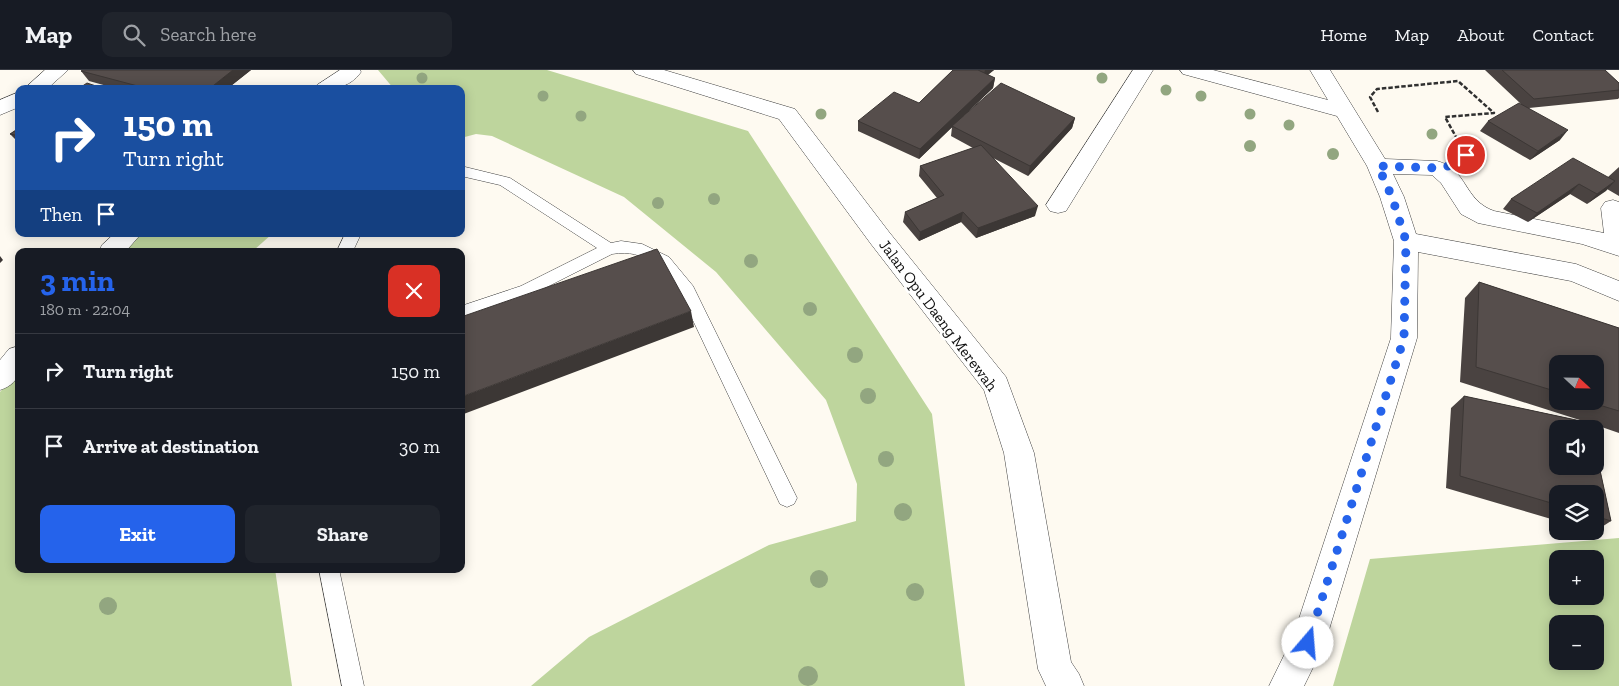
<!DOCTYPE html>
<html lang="en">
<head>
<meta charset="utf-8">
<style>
	:root { --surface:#171b24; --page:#20242c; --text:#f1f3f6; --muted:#9ea1a6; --line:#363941; --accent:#2563eb }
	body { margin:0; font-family:"Zilla Slab",serif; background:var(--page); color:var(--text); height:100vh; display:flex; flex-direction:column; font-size:19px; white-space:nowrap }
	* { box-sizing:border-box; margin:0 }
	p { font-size:16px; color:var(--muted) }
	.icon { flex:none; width:28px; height:28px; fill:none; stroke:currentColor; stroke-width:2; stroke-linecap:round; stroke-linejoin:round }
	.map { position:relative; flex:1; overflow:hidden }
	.side { position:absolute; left:15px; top:178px; width:450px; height:325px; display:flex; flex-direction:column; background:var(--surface); border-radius:10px; box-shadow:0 2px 12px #0003 }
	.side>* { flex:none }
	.guide { position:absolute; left:15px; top:15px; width:450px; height:152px; border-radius:10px; box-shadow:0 2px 12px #0003; background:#1a4fa0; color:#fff; overflow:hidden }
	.needle { width:32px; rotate:112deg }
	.controls { position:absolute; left:1549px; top:285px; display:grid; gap:10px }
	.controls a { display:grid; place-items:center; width:55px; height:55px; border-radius:10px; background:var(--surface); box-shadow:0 2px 12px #0003; font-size:25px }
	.pin { position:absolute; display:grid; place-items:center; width:42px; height:42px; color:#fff; margin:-21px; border:2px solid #fff; border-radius:50%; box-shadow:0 1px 5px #0007 }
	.me { position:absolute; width:55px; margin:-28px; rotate:18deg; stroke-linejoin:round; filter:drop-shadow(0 0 4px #0008) }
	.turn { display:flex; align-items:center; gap:18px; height:105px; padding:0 25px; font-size:22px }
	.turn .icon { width:65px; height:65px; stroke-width:2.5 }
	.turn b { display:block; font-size:35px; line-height:42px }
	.then { display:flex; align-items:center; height:48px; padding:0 25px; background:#0003; gap:10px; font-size:19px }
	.round { display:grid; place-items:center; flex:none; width:52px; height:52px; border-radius:10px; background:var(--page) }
	.headline { display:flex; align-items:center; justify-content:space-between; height:85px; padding:0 25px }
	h1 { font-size:30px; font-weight:800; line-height:38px; color:var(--accent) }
	.button { display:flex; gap:10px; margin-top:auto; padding:10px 25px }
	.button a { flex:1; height:58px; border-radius:10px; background:var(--accent); color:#fff; font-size:20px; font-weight:800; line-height:58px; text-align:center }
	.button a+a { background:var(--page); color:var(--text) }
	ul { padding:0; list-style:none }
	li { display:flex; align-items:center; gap:15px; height:75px; padding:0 25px; border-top:1px solid var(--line) }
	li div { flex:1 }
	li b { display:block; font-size:19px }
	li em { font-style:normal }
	header { display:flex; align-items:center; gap:30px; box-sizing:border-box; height:70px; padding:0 25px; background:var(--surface); border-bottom:1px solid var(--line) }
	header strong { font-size:24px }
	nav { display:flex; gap:28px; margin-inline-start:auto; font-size:18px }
	.search { width:350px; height:45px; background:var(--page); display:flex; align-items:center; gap:12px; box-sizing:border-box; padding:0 18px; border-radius:10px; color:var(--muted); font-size:19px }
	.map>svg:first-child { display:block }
</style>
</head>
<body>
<header>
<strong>Map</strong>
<div class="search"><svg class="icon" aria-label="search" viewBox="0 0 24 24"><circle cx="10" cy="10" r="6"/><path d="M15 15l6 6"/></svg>Search here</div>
<nav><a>Home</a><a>Map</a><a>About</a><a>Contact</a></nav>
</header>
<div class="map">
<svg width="1619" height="616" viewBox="0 0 1619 616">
	<rect width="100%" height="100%" fill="#fefaf1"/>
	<path fill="#bed59d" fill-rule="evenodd" d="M378,0H547L748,61L932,344L965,616H531L589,567L769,475L856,451L857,414L826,330L716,202L624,127L492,66L476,64L461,68V19H394Z
		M138,164H272L253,181H120Z
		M19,299V499H275L292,616H0V322Z
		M1619,468V616H1333L1370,489ZM1558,489H1595V526H1558ZM1558,554H1595V591H1558Z"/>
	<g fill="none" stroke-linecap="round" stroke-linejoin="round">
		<g stroke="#414141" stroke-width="1">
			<path id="service" d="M461,96L510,108L611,173L621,171L642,174L669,187L693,216L797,428L794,434L787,437L780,434L680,223C661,200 647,178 612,184L533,224L461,249V236L521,216L597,178L500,115L461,106Z
				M345,164H361L353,181H337Z
				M319,499H339L364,616H342Z"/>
		</g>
		<g stroke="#414141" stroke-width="1">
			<path id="minor" d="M45,0H68L47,19H24Z
				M340,0H360L361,2C349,19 332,19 314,19L317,15Z
				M633,0H664L795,39L889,162L1006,307L1034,383L1071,592L1079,604L1084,616H1046L1038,599L1004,383L984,320L871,174L779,49L636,4Z
				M1133,0H1153L1066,141L1058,143L1050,141L1046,135Z
				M1180,0H1213L1328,30L1310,0H1330L1385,89L1437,91C1468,99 1463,130 1494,141L1604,163L1601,138L1605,132L1613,130L1619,132V186L1582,174L1478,153L1461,144L1441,113L1432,105L1393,104L1404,127L1416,164L1576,194L1619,211V231L1571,211L1418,182L1417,268L1325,573L1304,616H1269L1293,567L1391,268L1394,171L1380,127L1367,96L1337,46L1183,4Z
				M19,22V37L0,45V30Z
				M114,164H141L126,181H99L102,175Z
				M19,276C19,296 24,312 0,320V290L9,279Z"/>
		</g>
		<path stroke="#303030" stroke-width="2.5" stroke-dasharray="4.5 2" stroke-linecap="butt" d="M1378,42L1370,27L1377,19L1458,11L1494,43L1445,47L1466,85L1463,90"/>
		<use href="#service" fill="#fff" fill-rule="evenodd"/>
		<use href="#minor" fill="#fff" fill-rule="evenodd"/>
	</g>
	<g fill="#92a680">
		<circle cx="422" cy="8" r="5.5"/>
		<circle cx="1102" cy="8" r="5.5"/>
		<circle cx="1166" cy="20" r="5.5"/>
		<circle cx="543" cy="26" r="5.5"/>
		<circle cx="1201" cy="26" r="5.5"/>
		<circle cx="821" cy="44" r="5.5"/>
		<circle cx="1250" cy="44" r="5.5"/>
		<circle cx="581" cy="46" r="5.5"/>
		<circle cx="1289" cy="55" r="5.5"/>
		<circle cx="1432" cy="64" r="5.5"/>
		<circle cx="1250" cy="76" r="6"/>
		<circle cx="1333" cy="84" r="6"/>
		<circle cx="714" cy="129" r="6"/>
		<circle cx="658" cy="133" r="6"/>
		<circle cx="751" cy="191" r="7"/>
		<circle cx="810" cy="239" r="7"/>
		<circle cx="855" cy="285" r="8"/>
		<circle cx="868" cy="326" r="8"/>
		<circle cx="886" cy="389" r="8"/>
		<circle cx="903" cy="442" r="9"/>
		<circle cx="819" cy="509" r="9"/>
		<circle cx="915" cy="522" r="9"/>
		<circle cx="108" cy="536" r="9"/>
		<circle cx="808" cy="606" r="10"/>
	</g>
	<path fill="#4a4341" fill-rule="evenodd" d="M83,0H251L227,19H118L89,11L81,1Z
		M953,0H994L988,5L995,8L993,18L963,46L1075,48L1072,58L1028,106L993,88L1035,146L976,168L961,152L919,171L903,152L905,142L937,128L919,106L920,96L973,78L951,66L952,57L919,89L858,61V51L919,33Z
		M1485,0H1605L1619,13V28L1618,29L1529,38L1560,70L1530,90L1480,61L1488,51L1521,34Z
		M19,58V73L10,64Z
		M1619,97V126L1607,119L1587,134L1570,124L1528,152L1503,139L1511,129L1608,107Z
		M1479,212L1619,258V363L1590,353L1611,451L1594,462L1591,461H1595V424H1558V451L1446,418L1451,338L1464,326L1586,352L1460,312L1465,228ZM1558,294L1595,331H1558Z"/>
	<path fill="#3c3735" d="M233,0H251L227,19H209Z
		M985,0H994L983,8Z
		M995,8L993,18L919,89L920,79Z
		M1075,48L1072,58L1028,106L1030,96Z
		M1568,60L1560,70L1530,90L1538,81Z
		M1615,111L1606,121L1587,134L1597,124Z
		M1579,114L1570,124L1528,152L1537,143Z
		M1038,136L1035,146L976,168L978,158Z
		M963,142L961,152L919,171L920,162Z
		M0,186L3,190L0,193Z
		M691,241L694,257L461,345V327Z"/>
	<path fill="#564e4c" stroke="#3c3735" d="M83,0H233L209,19H149L81,1Z
		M953,0H978L995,8L920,79L858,51L894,22L919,33Z
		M1502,0H1605L1619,13V20L1534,29Z
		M87,13L105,19H78Z
		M1001,13L1075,48L1030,96L952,56Z
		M1519,33L1568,60L1538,81L1488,51Z
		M19,58V66L10,64Z
		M981,75L1038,136L978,158L963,142L920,162L905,142L944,125L920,96Z
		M1573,88L1615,111L1597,124L1579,114L1537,143L1511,129Z
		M657,179L691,241L461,327V247Z
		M1479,212L1619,258V341L1586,331H1595V294H1558V322L1476,297Z
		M1464,326L1590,353L1591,359H1558V396H1595V377L1611,451L1595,446V424H1558V435L1460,406Z"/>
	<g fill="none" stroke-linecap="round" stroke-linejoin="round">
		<path stroke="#2563eb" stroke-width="9" stroke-dasharray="0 16.2" d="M1308,573L1404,268L1406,171L1392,127L1378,96L1437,98L1460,94L1466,85"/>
	</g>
	<g text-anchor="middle" stroke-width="5" stroke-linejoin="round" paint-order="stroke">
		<g font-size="16" fill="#0e0e0e" stroke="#fff">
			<text transform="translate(939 245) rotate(53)" y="6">Jalan Opu Daeng Merewah</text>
		</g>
	</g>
</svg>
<div class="controls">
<a><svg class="needle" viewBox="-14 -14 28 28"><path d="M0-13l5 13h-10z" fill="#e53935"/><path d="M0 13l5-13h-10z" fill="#9ea1a6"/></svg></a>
<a><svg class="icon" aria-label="sound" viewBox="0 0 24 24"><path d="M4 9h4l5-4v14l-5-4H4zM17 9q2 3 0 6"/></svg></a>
<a><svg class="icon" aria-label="layers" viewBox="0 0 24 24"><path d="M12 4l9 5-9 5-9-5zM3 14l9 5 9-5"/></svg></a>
<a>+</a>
<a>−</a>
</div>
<div class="pin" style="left:1466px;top:85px;background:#d93025"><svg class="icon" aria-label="arrive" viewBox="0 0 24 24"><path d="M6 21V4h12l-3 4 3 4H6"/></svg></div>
<svg class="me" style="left:1308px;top:573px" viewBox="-20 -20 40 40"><circle r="19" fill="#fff"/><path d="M0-13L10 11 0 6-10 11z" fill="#2563eb"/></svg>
<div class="guide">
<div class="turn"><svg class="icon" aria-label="right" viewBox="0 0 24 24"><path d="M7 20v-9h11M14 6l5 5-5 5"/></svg><div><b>150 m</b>Turn right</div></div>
<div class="then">Then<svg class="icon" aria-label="arrive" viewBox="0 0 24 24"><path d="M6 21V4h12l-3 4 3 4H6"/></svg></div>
</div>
<section class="side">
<div class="headline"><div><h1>3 min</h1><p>180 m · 22:04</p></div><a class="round" style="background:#d93025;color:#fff"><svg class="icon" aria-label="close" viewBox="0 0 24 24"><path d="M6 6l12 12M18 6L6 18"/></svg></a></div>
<ul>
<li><svg class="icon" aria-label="right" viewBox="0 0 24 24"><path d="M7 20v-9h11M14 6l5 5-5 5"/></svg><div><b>Turn right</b></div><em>150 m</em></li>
<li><svg class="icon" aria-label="arrive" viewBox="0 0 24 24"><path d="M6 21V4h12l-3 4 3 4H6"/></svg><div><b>Arrive at destination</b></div><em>30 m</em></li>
</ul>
<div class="button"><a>Exit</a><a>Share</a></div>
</section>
</div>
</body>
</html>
